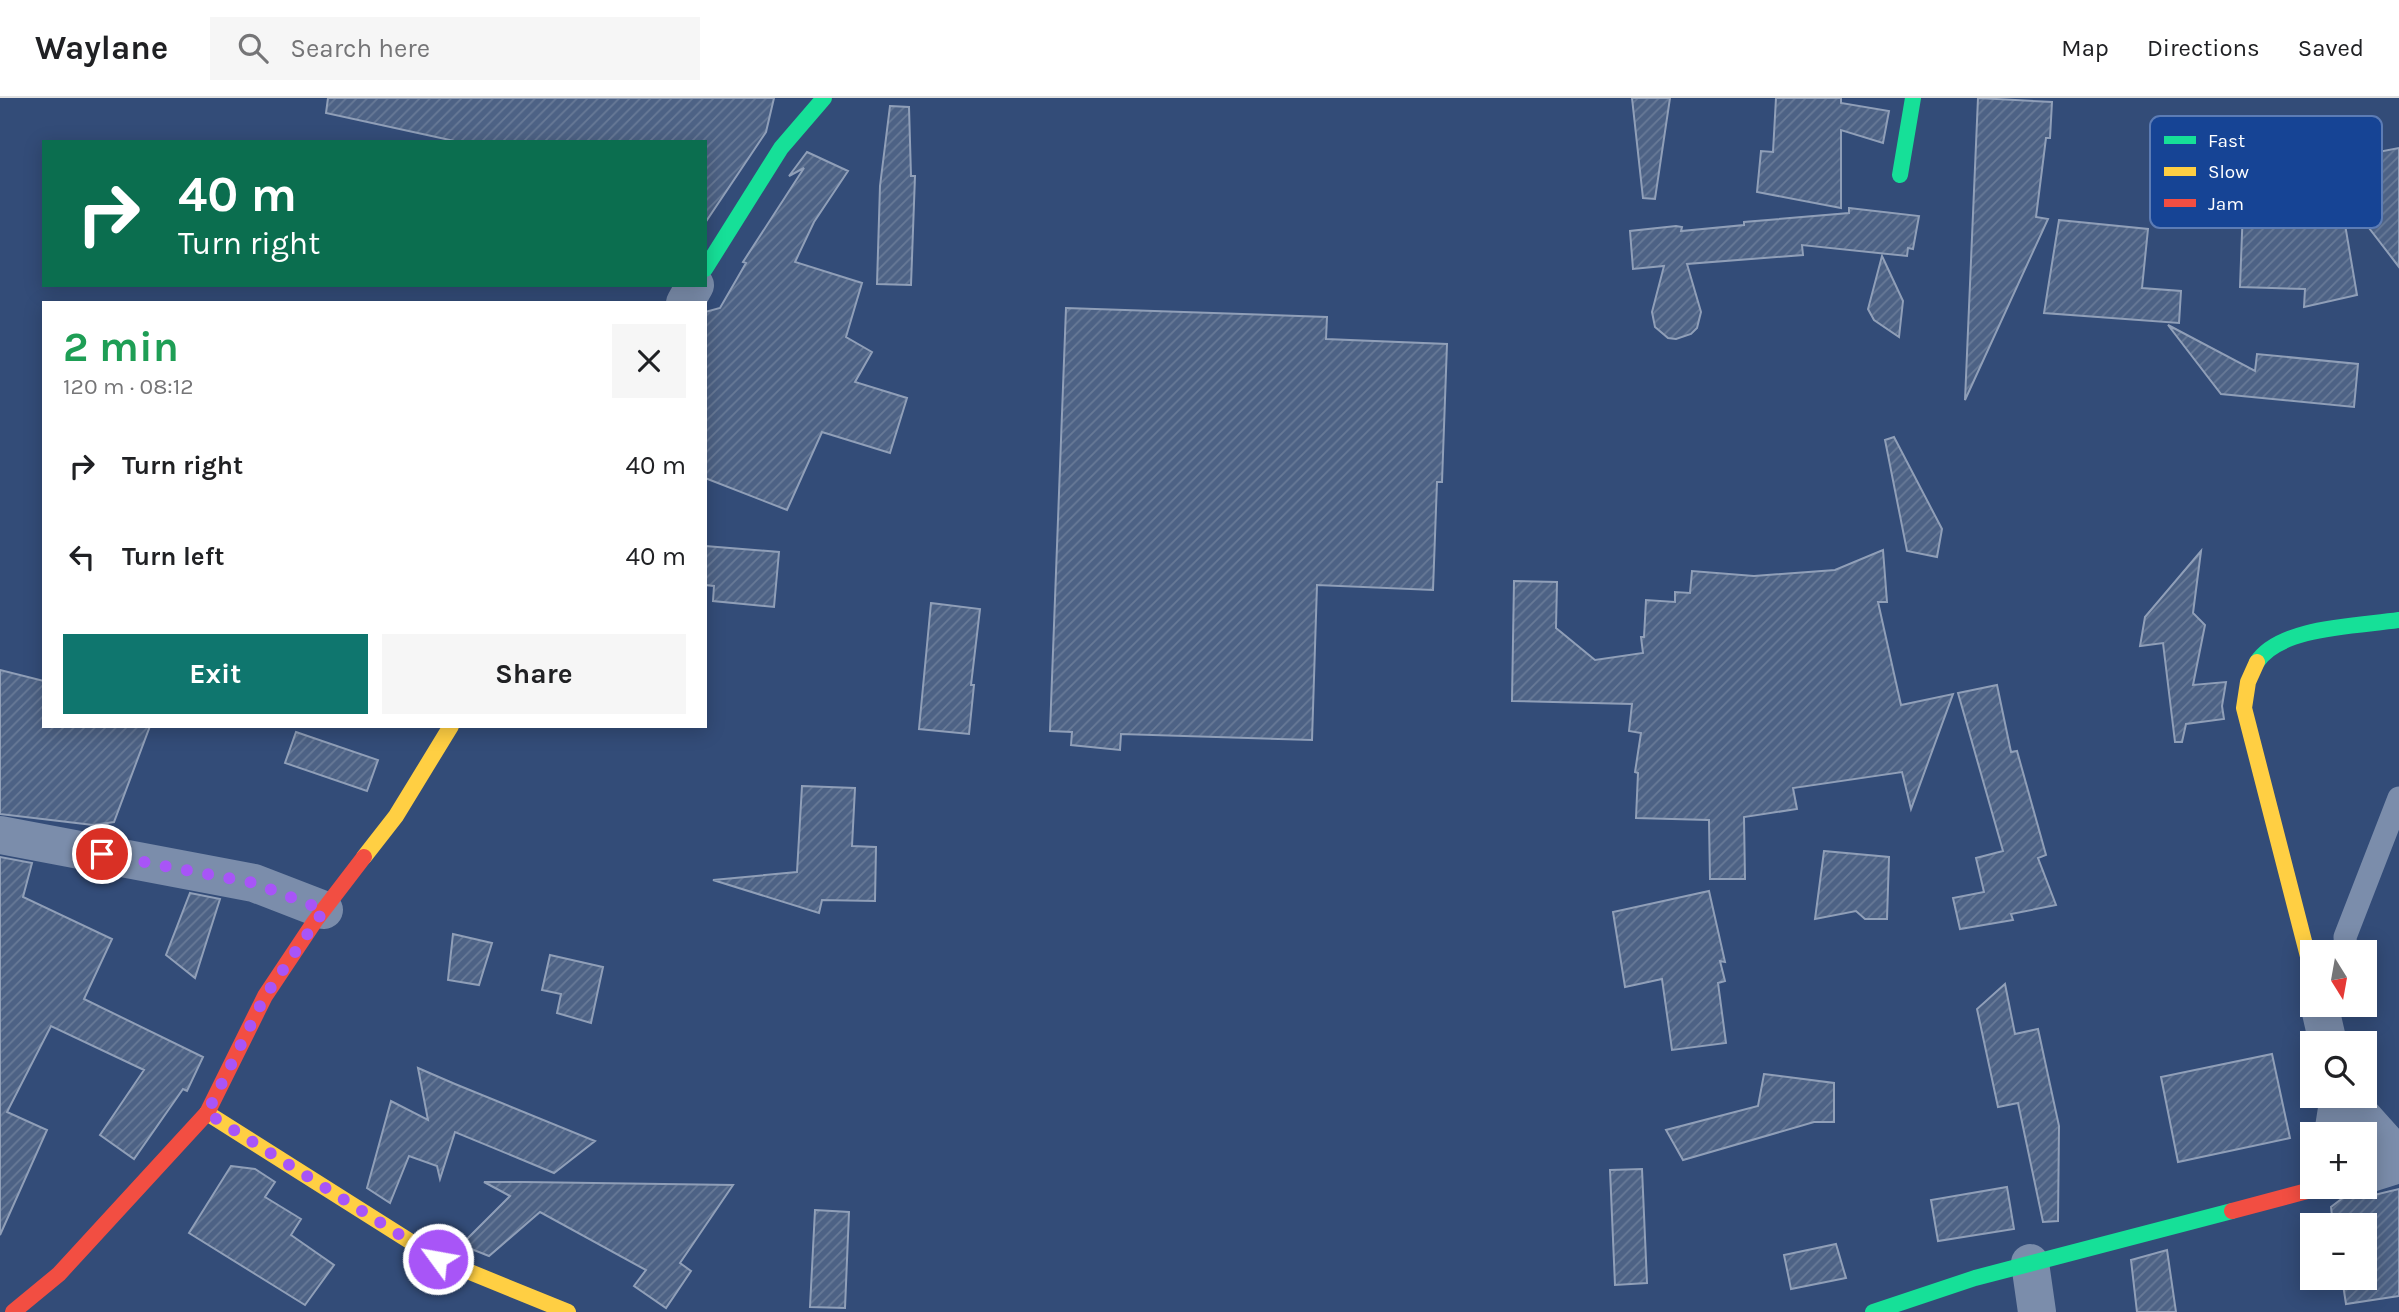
<!DOCTYPE html>
<html lang="en">
<head>
<meta charset="utf-8">
<style>
	:root { --surface:#fff; --page:#f6f6f6; --text:#202124; --muted:#757577; --line:#e0e0e0; --accent:#0f766e }
	body { margin:0; font-family:Karla,sans-serif; background:var(--page); color:var(--text); height:100vh; display:flex; flex-direction:column; font-size:26px; white-space:nowrap }
	* { box-sizing:border-box; margin:0 }
	p { font-size:23px; color:var(--muted) }
	.icon { flex:none; width:38px; height:38px; fill:none; stroke:currentColor; stroke-width:2; stroke-linecap:round; stroke-linejoin:round }
	.map { position:relative; flex:1; overflow:hidden }
	.panel { position:absolute; left:42px; top:203px; width:665px; height:427px; display:flex; flex-direction:column; background:var(--surface); border-radius:0px; box-shadow:0 4px 18px #0003 }
	.panel>* { flex:none }
	.hud { position:absolute; left:42px; top:42px; width:665px; height:147px; border-radius:0px; box-shadow:0 4px 18px #0003; background:#0b6e4f; color:#fff; overflow:hidden }
	.needle { width:46px; rotate:169deg }
	.controls { position:absolute; left:2300px; top:842px; display:grid; gap:14px }
	.controls a { display:grid; place-items:center; width:77px; height:77px; border-radius:0px; background:var(--surface); box-shadow:0 4px 18px #0003; font-size:35px }
	.pin { position:absolute; display:grid; place-items:center; width:60px; height:60px; color:#fff; margin:-30px; border:4px solid #fff; border-radius:50%; box-shadow:0 2px 7px #0007 }
	.me { position:absolute; width:77px; margin:-38px; rotate:302deg; stroke-linejoin:round; filter:drop-shadow(0 0 5px #0008) }
	.turn { display:flex; align-items:center; gap:24px; height:147px; padding:0 21px; font-size:32px }
	.turn .icon { width:91px; height:91px; stroke-width:2.5 }
	.turn b { display:block; font-size:49px; line-height:60px }
	.round { display:grid; place-items:center; flex:none; width:74px; height:74px; border-radius:0px; background:var(--page) }
	.summary { display:flex; align-items:center; justify-content:space-between; height:119px; padding:0 21px }
	h1 { font-size:42px; font-weight:700; line-height:52px; color:#1e9e55 }
	.button { display:flex; gap:14px; margin-top:auto; padding:14px 21px }
	.button a { flex:1; height:80px; border-radius:0px; background:var(--accent); color:#fff; font-size:28px; font-weight:700; line-height:80px; text-align:center }
	.button a+a { background:var(--page); color:var(--text) }
	ul { padding:0; list-style:none }
	li { display:flex; align-items:center; gap:21px; height:91px; padding:0 21px }
	li div { flex:1 }
	li b { display:block; font-size:26px }
	li em { font-style:normal }
	header { display:flex; align-items:center; gap:42px; box-sizing:border-box; height:98px; padding:0 35px; background:var(--surface); border-bottom:2px solid var(--line) }
	header strong { font-size:33px }
	nav { display:flex; gap:38px; margin-inline-start:auto; font-size:24px }
	.search { width:490px; height:63px; background:var(--page); display:flex; align-items:center; gap:18px; box-sizing:border-box; padding:0 24px; border-radius:0px; color:var(--muted); font-size:26px }
	.map>svg:first-child { display:block }
</style>
</head>
<body>
<header>
<strong>Waylane</strong>
<div class="search"><svg class="icon" aria-label="search" viewBox="0 0 24 24"><circle cx="10" cy="10" r="6"/><path d="M15 15l6 6"/></svg>Search here</div>
<nav><a>Map</a><a>Directions</a><a>Saved</a></nav>
</header>
<div class="map">
<svg width="2399" height="1214" viewBox="0 0 2399 1214">
	<defs>
		<pattern id="building-hatch" width="6" height="6" patternUnits="userSpaceOnUse" patternTransform="scale(1.75)"><rect width="6" height="6" fill="#4d6285"/><path d="M-1 1l2-2M0 6l6-6M5 7l2-2" fill="none" stroke="#687a97"/></pattern>
	</defs>
	<rect width="100%" height="100%" fill="#334c78"/>
	<path fill="url(#building-hatch)" stroke="#909fb8" stroke-width="2" d="M328,0H774L766,34L705,125V44H459L326,15Z
		M1632,0H1670L1655,101L1643,100Z
		M1776,0H1841V5L1889,13L1883,45L1841,32V110L1757,94L1761,53L1773,54Z
		M1978,0L2052,4L2050,40H2046L2036,119L2048,121L1965,302Z
		M890,8L909,9L911,78H915L911,187L877,186L880,88Z
		M2399,50V169L2339,91L2357,197L2304,209L2305,191L2240,189L2243,109L2286,111L2285,72Z
		M807,54L848,73L814,124L795,164L862,185L846,239L872,254L855,284L907,300L890,355L822,334L787,412L705,380V214L720,210L746,165L743,164L804,70L789,78Z
		M1849,110L1919,118L1913,151L1908,150L1907,158L1802,147L1803,157L1687,166L1701,214L1697,230L1691,236L1676,241L1668,240L1655,229L1652,214L1664,168L1633,171L1630,133L1676,128L1682,129L1681,133L1744,127V124L1849,115Z
		M2059,122L2148,131L2142,190L2181,193L2179,225L2044,215Z
		M1882,158L1903,203L1899,239L1874,222L1868,211Z
		M1066,210L1327,219L1326,241L1447,246L1442,384H1437L1433,492L1317,487L1312,642L1121,636L1120,652L1071,647L1072,634L1050,633Z
		M2168,227L2255,273L2257,256L2358,266L2354,309L2221,296Z
		M1894,339L1942,431L1937,459L1907,453L1885,342Z
		M705,448L779,454L774,509L713,503L714,488L705,487Z
		M1883,452L1887,504H1878L1901,607L1953,596L1911,711L1902,674L1793,690L1797,711L1744,719L1745,781H1710L1709,722L1636,720L1638,675L1635,674L1641,635L1629,633L1632,606L1512,603L1514,483L1557,484L1556,530L1595,562L1643,555L1641,539H1644L1646,502L1675,504V494L1690,495L1692,473L1754,478L1835,472Z
		M2201,453L2193,515L2205,527L2193,587L2226,584L2222,608L2224,621L2186,626L2182,644H2175L2163,545L2140,548L2145,519Z
		M931,505L980,511L971,587H974L969,636L919,631Z
		M0,572L44,583V628H150L114,724L93,727L0,716Z
		M1997,587L2011,654L2017,653L2046,757L2038,760L2056,807L2011,816L2013,822L1960,831L1953,800L1984,794L1976,760L2003,753L1958,595Z
		M296,634L378,662L367,693L285,665Z
		M802,688L855,690L852,748L876,749L875,803L822,802L819,815L713,782L797,774Z
		M1824,753L1889,759L1887,821H1865L1856,813L1815,821Z
		M0,759L32,765L23,799L112,841L84,901L203,959L187,993L183,991L134,1061L100,1037L144,972L51,928L7,1014L47,1032L0,1137Z
		M1709,793L1725,864L1720,863L1725,883L1718,885L1726,945L1672,952L1662,881L1625,889L1613,814Z
		M190,795L220,801L195,880L166,857Z
		M453,836L492,845L479,887L448,882Z
		M550,857L603,869L591,925L557,915L561,896L542,892Z
		M2005,886L2015,936L2038,931L2059,1028L2058,1123L2043,1124L2018,1005L1998,1009L1977,911Z
		M2272,956L2290,1040L2178,1064L2161,979Z
		M418,970L455,986L595,1043L554,1075L455,1034L440,1081L437,1068L409,1058L390,1105L367,1090L391,1003L428,1022Z
		M1764,976L1834,985V1024H1814L1683,1062L1666,1032L1758,1008Z
		M231,1068L255,1071L275,1084L265,1099L301,1121L291,1137L334,1167L305,1207L189,1135Z
		M1642,1071L1647,1185L1615,1187L1610,1072Z
		M484,1084H524L733,1087L680,1165L691,1173L666,1210L634,1188L646,1172L540,1114L489,1158L461,1147L510,1098Z
		M2007,1089L2014,1131L1938,1143L1931,1102Z
		M2399,1091V1198L2346,1206L2342,1180H2364V1127H2333L2331,1109L2344,1099L2370,1098Z
		M815,1112L849,1114L845,1210L810,1209Z
		M1836,1146L1846,1180L1791,1191L1784,1157Z
		M2167,1152L2176,1214H2137L2131,1162Z"/>
	<g fill="none" stroke-linecap="round" stroke-linejoin="round">
		<path stroke="#7b8dab" stroke-width="23" d="M2346,854L2345,839L2399,700"/>
		<path stroke="#7b8dab" stroke-width="38" d="M685,205L695,187
			M0,737L254,785L324,812
			M2319,906L2328,945
			M2344,998L2399,1059
			M2333,1036L2339,998
			M2364,1077L2399,1066
			M2030,1165L2037,1214"/>
		<path stroke="#16e098" stroke-width="16" d="M1900,77L1913,0
			M705,171L781,50L824,0
			M2257,564C2280,528 2361,528 2399,522
			M1873,1214L1975,1180L2232,1113"/>
		<path stroke="#ffcf43" stroke-width="16" d="M2257,564L2248,584L2244,610L2312,874
			M364,759L396,718L451,628
			M207,1015L438,1161L568,1214"/>
		<path stroke="#f24e42" stroke-width="16" d="M2232,1113L2326,1088
			M13,1214L59,1176L207,1015L265,898L315,823L364,759"/>
	</g>
	<g fill="none" stroke-linecap="round" stroke-linejoin="round">
		<path stroke="#a855f7" stroke-width="12" stroke-dasharray="0 21.6" d="M102,756L254,785L324,812L265,898L207,1015L438,1161"/>
	</g>
	<rect x="2150" y="18" width="232" height="112" rx="10" fill="#164495" stroke="#5c7cb5" stroke-width="2"/>
	<rect x="2164" y="38" width="32" height="8" fill="#16e098"/>
	<rect x="2164" y="69" width="32" height="9" fill="#ffcf43"/>
	<rect x="2164" y="101" width="32" height="8" fill="#f24e42"/>
	<g font-size="19" fill="#fff">
		<text x="2208" y="49">Fast</text>
		<text x="2208" y="80">Slow</text>
		<text x="2208" y="112">Jam</text>
	</g>
</svg>
<div class="controls">
<a><svg class="needle" viewBox="-14 -14 28 28"><path d="M0-13l5 13h-10z" fill="#e53935"/><path d="M0 13l5-13h-10z" fill="#757577"/></svg></a>
<a><svg class="icon" aria-label="search" viewBox="0 0 24 24"><circle cx="10" cy="10" r="6"/><path d="M15 15l6 6"/></svg></a>
<a>+</a>
<a>−</a>
</div>
<div class="pin" style="left:102px;top:756px;background:#d93025"><svg class="icon" aria-label="arrive" viewBox="0 0 24 24"><path d="M6 21V4h12l-3 4 3 4H6"/></svg></div>
<svg class="me" style="left:438px;top:1161px" viewBox="-20 -20 40 40"><circle r="17" fill="#a855f7" stroke="#fff" stroke-width="3"/><path d="M0-11L8 9 0 5-8 9z" fill="#fff"/></svg>
<div class="hud">
<div class="turn"><svg class="icon" aria-label="right" viewBox="0 0 24 24"><path d="M7 20v-9h11M14 6l5 5-5 5"/></svg><div><b>40 m</b>Turn right</div></div>
</div>
<section class="panel">
<div class="summary"><div><h1>2 min</h1><p>120 m · 08:12</p></div><a class="round"><svg class="icon" aria-label="close" viewBox="0 0 24 24"><path d="M6 6l12 12M18 6L6 18"/></svg></a></div>
<ul>
<li><svg class="icon" aria-label="right" viewBox="0 0 24 24"><path d="M7 20v-9h11M14 6l5 5-5 5"/></svg><div><b>Turn right</b></div><em>40 m</em></li>
<li><svg class="icon" aria-label="left" viewBox="0 0 24 24"><path d="M17 20v-9H6M10 6l-5 5 5 5"/></svg><div><b>Turn left</b></div><em>40 m</em></li>
</ul>
<div class="button"><a>Exit</a><a>Share</a></div>
</section>
</div>
</body>
</html>
